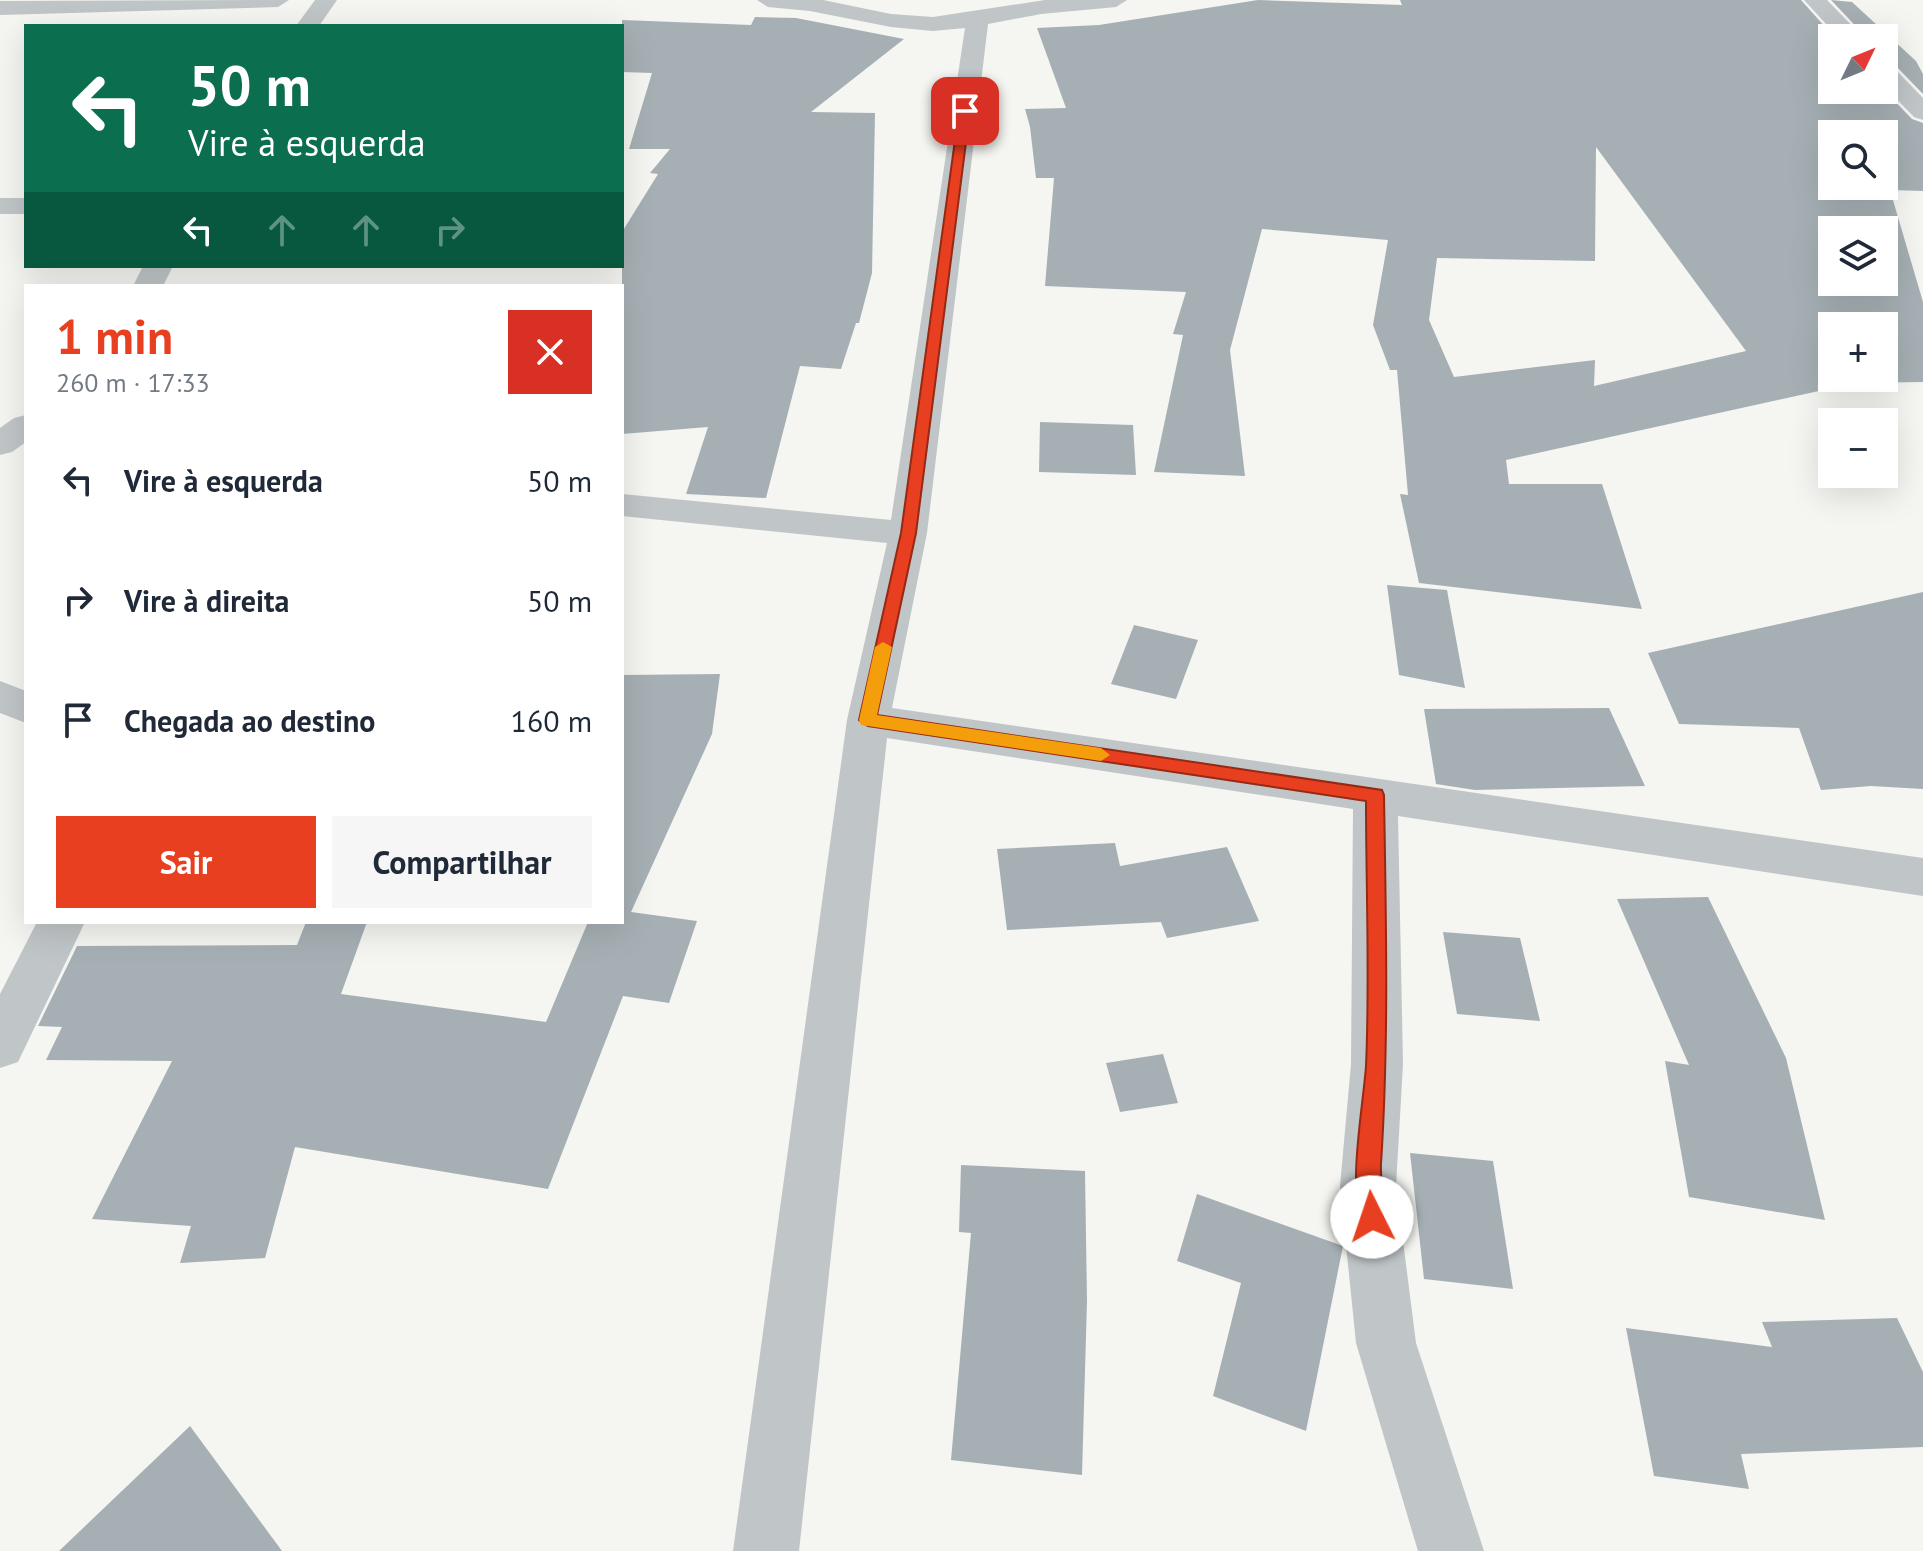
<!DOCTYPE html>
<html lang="pt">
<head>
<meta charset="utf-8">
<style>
	:root { --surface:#fff; --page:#f6f6f7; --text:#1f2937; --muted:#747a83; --accent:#e73f1f }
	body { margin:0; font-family:"PT Sans",sans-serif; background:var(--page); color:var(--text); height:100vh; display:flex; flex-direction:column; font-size:30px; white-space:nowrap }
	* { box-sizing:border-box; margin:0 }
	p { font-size:26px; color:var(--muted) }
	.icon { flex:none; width:44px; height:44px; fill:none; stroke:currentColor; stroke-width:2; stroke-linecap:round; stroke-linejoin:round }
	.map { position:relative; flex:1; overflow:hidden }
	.panel { position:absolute; left:24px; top:284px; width:600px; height:640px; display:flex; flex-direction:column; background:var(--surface); border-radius:0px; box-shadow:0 8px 32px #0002 }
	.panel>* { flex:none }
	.guide { position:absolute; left:24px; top:24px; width:600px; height:244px; border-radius:0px; box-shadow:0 8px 32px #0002; background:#0b6e4f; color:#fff; overflow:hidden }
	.needle { width:52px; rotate:47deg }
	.controls { position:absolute; left:1818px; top:24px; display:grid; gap:16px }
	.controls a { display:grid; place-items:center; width:80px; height:80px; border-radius:0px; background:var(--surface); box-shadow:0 8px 32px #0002; font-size:40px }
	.pin { position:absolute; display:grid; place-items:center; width:68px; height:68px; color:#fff; margin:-34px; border-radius:16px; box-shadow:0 4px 12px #0006 }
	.me { position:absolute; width:88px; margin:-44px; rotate:356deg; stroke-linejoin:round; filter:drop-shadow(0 0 6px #0008) }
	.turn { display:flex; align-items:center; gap:28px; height:168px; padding:0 32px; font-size:36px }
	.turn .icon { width:104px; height:104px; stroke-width:2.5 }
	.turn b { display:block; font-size:56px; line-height:68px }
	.lanes { display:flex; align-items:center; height:76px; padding:0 32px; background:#0003; justify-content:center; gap:40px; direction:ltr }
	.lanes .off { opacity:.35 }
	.round { display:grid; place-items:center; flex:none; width:84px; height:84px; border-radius:0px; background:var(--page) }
	.summary { display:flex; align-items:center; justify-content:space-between; height:136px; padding:0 32px }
	h1 { font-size:48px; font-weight:700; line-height:60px; color:var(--accent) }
	.button { display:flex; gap:16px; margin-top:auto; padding:16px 32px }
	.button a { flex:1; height:92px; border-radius:0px; background:var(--accent); color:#fff; font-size:32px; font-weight:700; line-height:92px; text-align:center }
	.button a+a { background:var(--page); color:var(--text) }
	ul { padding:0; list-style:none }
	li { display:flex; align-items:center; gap:24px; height:120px; padding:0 32px }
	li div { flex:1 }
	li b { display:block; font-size:30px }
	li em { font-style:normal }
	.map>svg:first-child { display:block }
</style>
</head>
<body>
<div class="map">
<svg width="1923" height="1551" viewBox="0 0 1923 1551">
	<rect width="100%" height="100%" fill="#f5f5f1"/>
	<path fill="#a6b0b4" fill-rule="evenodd" d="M1258,0L1402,5L1400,0H1801L1835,38H1832V90H1884L1912,119L1923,123V191L1890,190L1923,302V382L1855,383L1506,460L1509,484H1602L1642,609L1419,583L1400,494L1408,495L1397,370H1390L1373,325L1388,240L1262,229L1230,350L1245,476L1154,472L1183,335L1173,334L1186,292L1045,286L1054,178H1036L1030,127L1025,109L1066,108L1037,28L1099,25ZM1832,134H1884V186H1832ZM1596,147L1746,351L1594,386L1595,360L1454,377L1429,320L1437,258L1595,261ZM1832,230H1884V282H1832ZM1832,326H1884V378H1832Z
		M1831,0L1852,2L1916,61L1923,74V94L1895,65L1884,62V38H1867Z
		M755,17L796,18L904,39L811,112L875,113L872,273L859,323H856L841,369L800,366L766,498L686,494L708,427L622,434V232L658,174L650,173L670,149H629L652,73L622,72V20L751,25Z
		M1040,422L1133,425L1136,475L1039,472Z
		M1387,585L1447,590L1465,688L1399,675Z
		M1923,592V789L1871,786L1821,790L1799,728L1679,724L1648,653Z
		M1134,625L1198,640L1176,699L1111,684Z
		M720,674L712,734L631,912L697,921L669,1003L623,996L548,1189L295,1147L265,1258L180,1263L191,1226L92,1219L172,1061L46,1060L62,1027L38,1026L77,946L297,945L306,922H367L341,994L546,1022L588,922H622V675Z
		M1609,708L1645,786L1475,790L1436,784L1424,709Z
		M1115,843L1120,866L1227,847L1259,921L1167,938L1161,922L1007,930L997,849Z
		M1708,897L1786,1058L1825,1220L1689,1197L1665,1061L1689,1065L1617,899Z
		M1443,932L1520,938L1540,1021L1457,1014Z
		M1163,1054L1178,1103L1120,1112L1106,1063Z
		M1410,1153L1493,1161L1513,1289L1424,1279Z
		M961,1165L1085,1171L1087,1301L1082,1475L951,1460L971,1233L959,1232Z
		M1197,1194L1343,1246L1306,1431L1213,1396L1241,1283L1177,1261Z
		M1897,1318L1923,1372V1447L1741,1454L1749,1489L1654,1476L1626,1328L1772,1347L1762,1322Z
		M190,1426L282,1551H59Z"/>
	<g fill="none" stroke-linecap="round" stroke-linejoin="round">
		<path fill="#c0c5c7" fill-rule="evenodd" d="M289,0L278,7L0,15V1Z
			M315,0H337L319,26H296Z
			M757,0H823L891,14L933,17L1045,0H1127L1116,7L1041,14L988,24L927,533L892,708L1923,858V896L1398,816L1403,1064L1396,1186L1416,1343L1484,1551H1418L1356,1343L1340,1186L1351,1064L1353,809L887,738L799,1551H733L847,720L887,543L622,516V494L891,520L965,28L933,31L891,27L810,11L768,7Z
			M1804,0H1827L1864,38H1839Z
			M1884,65L1893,67L1923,98V120L1914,117L1884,86Z
			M0,198H26V214H0Z
			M143,266H173L163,286H133Z
			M26,415V442L12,452L0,455V428L14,418Z
			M0,681L26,691V723L0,713Z
			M37,922H85L18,1062L0,1068V994Z"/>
	</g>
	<path fill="#e73f1f" stroke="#962914" stroke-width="2" d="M965,108L970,111L916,533L877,715L1382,790L1384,795C1386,919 1389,1041 1381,1164C1380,1183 1387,1209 1380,1225L1372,1228L1363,1225C1347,1189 1363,1108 1366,1066C1370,978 1366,889 1366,801L868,726L859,720L901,533L959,111Z"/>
	<path fill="#f59e0b" d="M883,642L892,647L877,715L1101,748L1110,755L1101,761L861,725L859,720L875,647Z"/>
</svg>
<div class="controls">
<a><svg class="needle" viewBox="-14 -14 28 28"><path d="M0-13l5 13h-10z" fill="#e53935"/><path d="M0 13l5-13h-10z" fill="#747a83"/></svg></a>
<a><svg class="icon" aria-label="search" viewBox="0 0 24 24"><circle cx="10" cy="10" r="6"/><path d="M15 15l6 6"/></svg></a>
<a><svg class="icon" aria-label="layers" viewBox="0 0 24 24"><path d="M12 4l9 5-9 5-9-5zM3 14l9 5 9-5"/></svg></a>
<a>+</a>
<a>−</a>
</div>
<div class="pin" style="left:965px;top:111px;background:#d93025"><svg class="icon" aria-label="arrive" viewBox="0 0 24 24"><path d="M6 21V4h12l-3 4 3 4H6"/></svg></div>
<svg class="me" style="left:1372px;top:1217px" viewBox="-20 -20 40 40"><circle r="19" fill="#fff"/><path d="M0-13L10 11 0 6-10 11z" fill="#e73f1f"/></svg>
<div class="guide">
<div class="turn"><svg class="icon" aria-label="left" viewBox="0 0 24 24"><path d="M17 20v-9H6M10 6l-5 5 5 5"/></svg><div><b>50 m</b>Vire à esquerda</div></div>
<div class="lanes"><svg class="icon" aria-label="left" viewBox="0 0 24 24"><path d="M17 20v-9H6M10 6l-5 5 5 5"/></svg><svg class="icon off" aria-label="ahead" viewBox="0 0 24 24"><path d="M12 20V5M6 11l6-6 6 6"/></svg><svg class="icon off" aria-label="ahead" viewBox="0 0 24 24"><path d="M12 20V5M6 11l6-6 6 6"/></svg><svg class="icon off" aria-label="right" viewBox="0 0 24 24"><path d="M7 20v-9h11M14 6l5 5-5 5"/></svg></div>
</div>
<section class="panel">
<div class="summary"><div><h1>1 min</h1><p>260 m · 17:33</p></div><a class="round" style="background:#d93025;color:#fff"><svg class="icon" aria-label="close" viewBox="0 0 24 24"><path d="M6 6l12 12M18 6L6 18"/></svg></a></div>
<ul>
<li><svg class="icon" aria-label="left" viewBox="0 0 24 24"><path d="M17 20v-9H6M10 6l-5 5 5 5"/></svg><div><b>Vire à esquerda</b></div><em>50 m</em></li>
<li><svg class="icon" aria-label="right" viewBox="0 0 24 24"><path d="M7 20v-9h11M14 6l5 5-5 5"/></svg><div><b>Vire à direita</b></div><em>50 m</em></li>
<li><svg class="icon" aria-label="arrive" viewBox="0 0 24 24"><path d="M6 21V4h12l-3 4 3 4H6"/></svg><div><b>Chegada ao destino</b></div><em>160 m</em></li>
</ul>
<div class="button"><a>Sair</a><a>Compartilhar</a></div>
</section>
</div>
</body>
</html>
